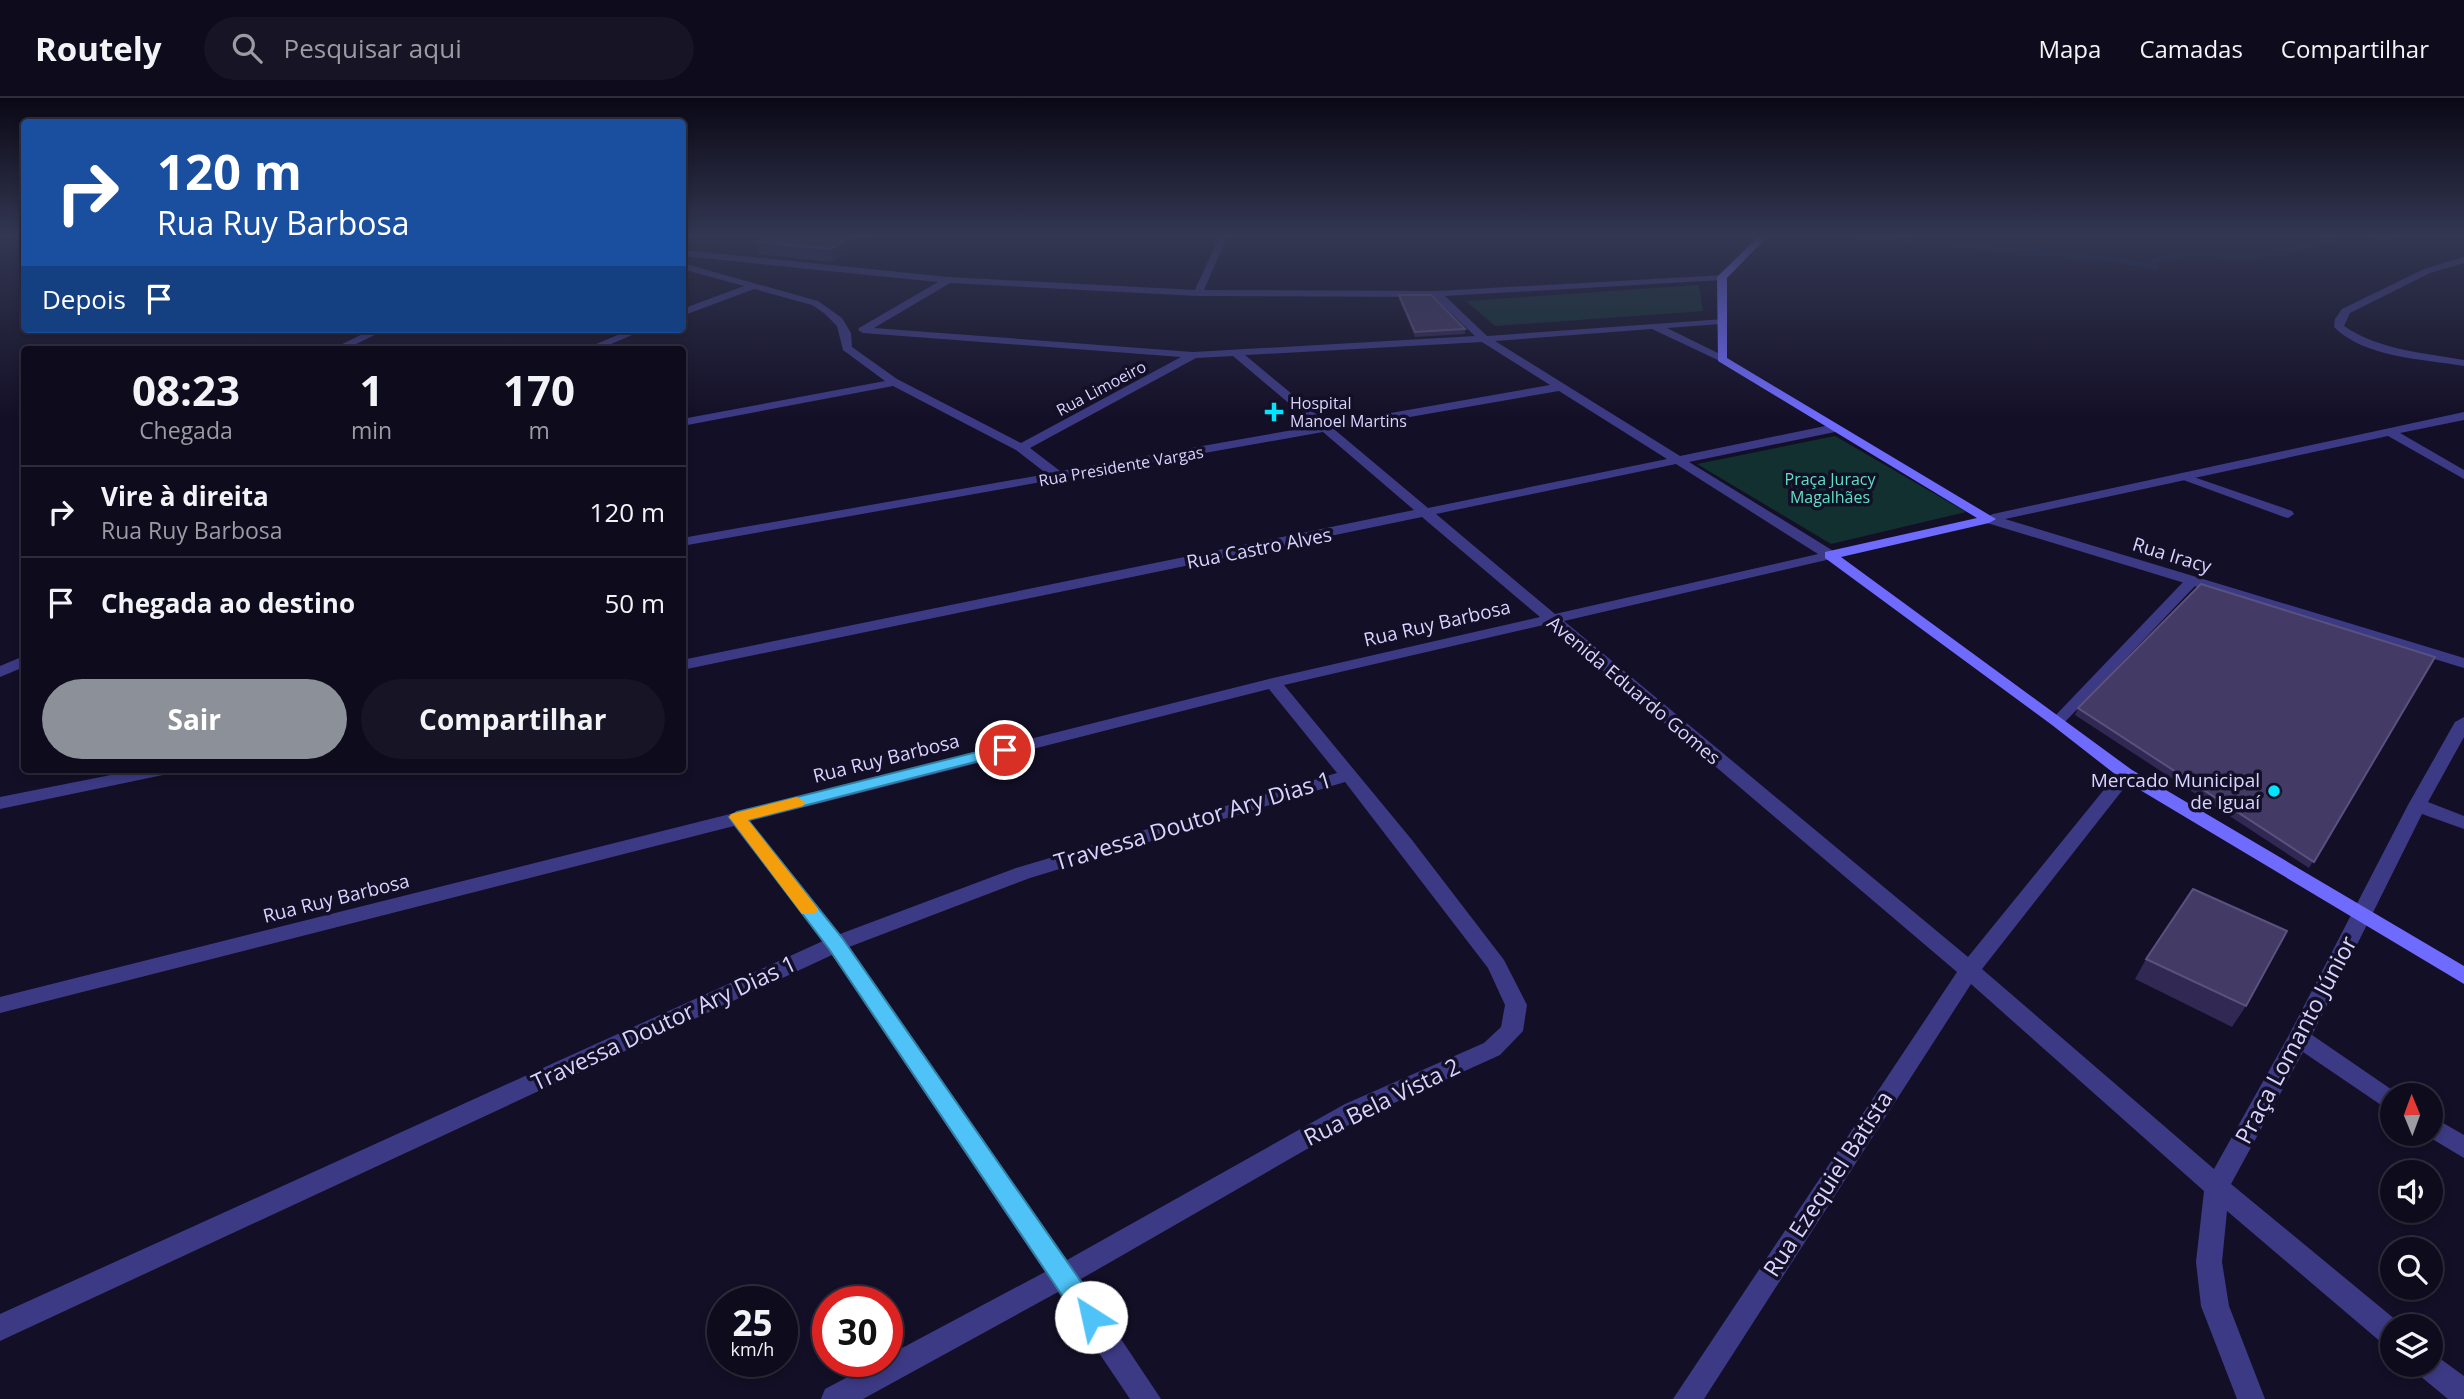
<!DOCTYPE html>
<html lang="pt">
<head>
<meta charset="utf-8">
<style>
	:root { --surface:#0e0b1c; --page:#171425; --text:#f1f3f6; --muted:#9b9ba3; --line:#2e2b3b; --accent:#8c9099 }
	body { margin:0; font-family:"Open Sans",sans-serif; background:var(--page); color:var(--text); height:100vh; display:flex; flex-direction:column; font-size:26px; white-space:nowrap }
	* { box-sizing:border-box; margin:0 }
	p { font-size:23px; color:var(--muted) }
	.icon { flex:none; width:38px; height:38px; fill:none; stroke:currentColor; stroke-width:2; stroke-linecap:round; stroke-linejoin:round }
	.map { position:relative; flex:1; overflow:hidden }
	.drawer { position:absolute; left:21px; top:248px; width:665px; height:427px; display:flex; flex-direction:column; background:var(--surface); border-radius:7px; box-shadow:0 4px 10px #0003,0 0 0 2px var(--line) }
	.drawer>* { flex:none }
	.hud { position:absolute; left:21px; top:21px; width:665px; height:214px; border-radius:7px; box-shadow:0 4px 10px #0003,0 0 0 2px var(--line); background:#1a4fa0; color:#fff; overflow:hidden }
	.needle { width:46px; rotate:359deg }
	.tools { position:absolute; left:2380px; top:985px; display:grid; gap:14px }
	.tools a { display:grid; place-items:center; width:63px; height:63px; border-radius:50%; background:var(--surface); box-shadow:0 4px 10px #0003,0 0 0 2px var(--line); font-size:35px }
	.speed { position:absolute; left:707px; top:1188px; display:flex; gap:14px; font-size:35px; font-weight:700; text-align:center }
	.speed>* { display:grid; place-content:center; width:91px; height:91px; border-radius:50%; background:var(--surface); box-shadow:0 4px 10px #0003,0 0 0 2px var(--line); line-height:1 }
	.speed small { font-size:18px; font-weight:400 }
	.speed .limit { border:10px solid #d22; background:#fff; color:#111 }
	.pin { position:absolute; display:grid; place-items:center; width:60px; height:60px; color:#fff; margin:-30px; border:4px solid #fff; border-radius:50%; box-shadow:0 2px 7px #0007 }
	.me { position:absolute; width:77px; margin:-38px; rotate:325deg; stroke-linejoin:round; filter:drop-shadow(0 0 5px #0008) }
	.turn { display:flex; align-items:center; gap:24px; height:147px; padding:0 21px; font-size:32px }
	.turn .icon { width:91px; height:91px; stroke-width:2.5 }
	.turn b { display:block; font-size:49px; line-height:60px }
	.then { display:flex; align-items:center; height:66px; padding:0 21px; background:#0003; gap:14px; font-size:26px }
	.eta { display:flex; justify-content:space-evenly; align-items:center; height:119px; text-align:center }
	.eta b { font-size:42px; font-weight:700; line-height:49px }
	.primary-button { display:flex; gap:14px; margin-top:auto; padding:14px 21px }
	.primary-button a { flex:1; height:80px; border-radius:42px; background:var(--accent); color:#fff; font-size:28px; font-weight:700; line-height:80px; text-align:center }
	.primary-button a+a { background:var(--page); color:var(--text) }
	ul { padding:0; list-style:none }
	li { display:flex; align-items:center; gap:21px; height:91px; padding:0 21px; border-top:2px solid var(--line) }
	li div { flex:1 }
	li b { display:block; font-size:26px }
	li em { font-style:normal }
	header { display:flex; align-items:center; gap:42px; box-sizing:border-box; height:98px; padding:0 35px; background:var(--surface); border-bottom:2px solid var(--line) }
	header strong { font-size:33px }
	nav { display:flex; gap:38px; margin-inline-start:auto; font-size:24px }
	.search { width:490px; height:63px; background:var(--page); display:flex; align-items:center; gap:18px; box-sizing:border-box; padding:0 24px; border-radius:38px; color:var(--muted); font-size:26px }
	.map>svg:first-child { display:block }
</style>
</head>
<body>
<header>
<strong>Routely</strong>
<div class="search"><svg class="icon" aria-label="search" viewBox="0 0 24 24"><circle cx="10" cy="10" r="6"/><path d="M15 15l6 6"/></svg>Pesquisar aqui</div>
<nav><a>Mapa</a><a>Camadas</a><a>Compartilhar</a></nav>
</header>
<div class="map">
<svg width="2464" height="1301" viewBox="0 0 2464 1301">
	<rect width="100%" height="100%" fill="#130f26"/>
	<path fill="#12302f" d="M1699,187L1703,213L1495,228L1466,203Z
		M1835,338L1966,414L1831,446L1697,366Z"/>
	<g fill="none" stroke-linecap="round" stroke-linejoin="round">
		<path stroke="#0a1f44" stroke-width="5" d="M1856,139L2122,162L2156,170L2153,163C2190,151 2213,159 2249,158C2268,157 2289,152 2308,149L2311,145L2327,143L2354,146L2395,139"/>
		<path fill="#3d3a85" fill-rule="evenodd" d="M2182,375L2292,413L2294,416L2288,420L2284,419L2178,380L2176,378Z
			M2191,480L2196,481V487L2063,626H2053L2050,623L2053,620L2186,481Z"/>
		<path fill="#3d3a85" fill-rule="evenodd" d="M1219,139H1227L1204,192L1437,193L1725,177L1727,179L1722,182L1445,198L1487,238L1724,221L1725,223L1720,226L1667,230L1726,259V263L1722,264L1652,231L1495,243L1680,358L1835,326L1841,330L1835,334L1689,364L1835,454V460L1564,523L1968,859L2120,672H2132L2135,676L2132,680L1982,871L2214,1071L2289,937L2408,707L2455,624L2464,619V639L2428,704L2464,718V731L2422,716L2312,937L2401,998H2392V1011L2384,1009L2303,954L2231,1086L2402,1227L2392,1228V1249L2382,1245L2227,1113L2222,1164L2229,1208L2265,1301H2237L2201,1208L2196,1164L2204,1093L1971,886L1704,1301H1673L1957,874L1548,526L1284,587L1412,742L1504,862L1527,907L1523,933L1500,957L1361,1020L1081,1181L1161,1301H1130L1058,1194L863,1301H821L825,1291L876,1264H887V1258L1045,1174L832,857L0,1243V1216L823,843L734,728L0,915V899L1273,580L1540,519L1422,419L682,572V562L1414,412L1323,334L682,448V440L1047,376L1016,352L893,288L682,328V321L885,283L843,252L837,228L824,215L812,207L754,191L682,218V211L744,188L682,171V165L818,203L842,220L851,235L852,249L897,281L1021,345L1181,259L863,235L858,232L859,230L938,184L682,158V152L948,179L1195,192ZM950,185L1198,198L1434,199L1475,238L1193,254L874,230ZM1482,244L1550,287L1328,326L1245,257ZM1233,258L1316,328L1060,373L1030,350L1196,260ZM1559,293L1667,361L1428,410L1335,332ZM1676,366L1818,456L1555,516L1436,416ZM1269,591L1337,675L1016,770L840,836L750,723ZM1345,684L1488,870L1505,907L1501,929L1484,945L1345,1006L1067,1162L849,849L1030,780Z
			M2464,159V165L2430,175L2350,215L2344,228C2379,252 2424,255 2464,262V268C2423,261 2365,260 2334,229L2335,221L2342,211L2424,171Z
			M373,231H387L344,252H330Z
			M632,231H646L597,252H582Z
			M2464,314V322L2400,335L2464,372V381L2388,338L2005,421L2464,560V570L1984,424L1982,421L1993,416Z
			M24,558V569L0,579V568Z
			M136,672H172L163,677L0,711V699Z
			M2431,1018L2464,1037V1060L2424,1036H2431Z
			M2431,1254L2464,1278V1301H2448L2419,1277L2415,1267H2431Z"/>
		<path fill="#6f6bff" fill-rule="evenodd" d="M1758,139H1767L1727,180V260L1996,421L1989,425L1841,459L2132,672L2464,868V886L2120,680L2052,627L1825,460V454L1977,420L1718,263L1717,179Z"/>
	</g>
	<path fill="#312854" d="M763,139H872L833,164L758,156L756,144Z
		M1399,197L1465,231V236L1415,239L1399,201Z
		M2435,559L2309,770L2075,617L2078,610Z
		M2146,861L2246,908L2232,929L2135,881Z"/>
	<path fill="#1d163a" d="M850,139H872L833,164L831,151Z"/>
	<path fill="#433a66" stroke="#5a527e" stroke-width="2" d="M763,139H850L831,151L756,144Z
		M1399,197H1431L1465,231L1415,234Z
		M2201,486L2435,559L2314,764L2078,610Z
		M2193,791L2287,833L2246,908L2146,861Z"/>
	<linearGradient id="sky" x2="0" y2="1"><stop stop-color="#0a0815"/><stop offset="0.43" stop-color="#333752"/><stop offset="1" stop-color="#333752" stop-opacity="0"/></linearGradient>
	<rect width="2464" height="321" fill="url(#sky)"/>
	<path fill="#4fc3f7" stroke="#337fa1" stroke-width="2" d="M1005,647L1010,649L1013,652L1010,655L748,722L843,841L1100,1211L1103,1219L1100,1227L1091,1230L1082,1227L829,851L729,719L737,714Z"/>
	<path fill="#f59e0b" d="M797,699L805,704L803,708L748,722L815,807L818,811L815,816H802L729,719L731,716Z"/>
	<g fill="#00e5ff" stroke="#130f26" stroke-width="2.5">
		<path d="M1270.5 303.5h7v7h7v7h-7v7h-7v-7h-7v-7h7z"/>
		<circle cx="2274" cy="693" r="7"/>
	</g>
	<g text-anchor="middle" stroke-width="7" stroke-linejoin="round" paint-order="stroke">
		<g font-size="16" fill="#d9d4ff" stroke="#130f26">
			<text transform="translate(1101 290) rotate(-28)" y="6">Rua Limoeiro</text>
			<text transform="translate(1121 368) rotate(-10)" y="6">Rua Presidente Vargas</text>
		</g>
		<g font-size="16" fill="#d9d4ff" stroke="#130f26" text-anchor="start">
			<text x="1290" y="311">Hospital<tspan x="1290" dy="18">Manoel Martins</tspan></text>
		</g>
		<g font-size="16" fill="#5fe0c0" stroke="#130f26">
			<text x="1830" y="387">Praça Juracy<tspan x="1830" dy="18">Magalhães</tspan></text>
		</g>
		<g font-size="19" fill="#d9d4ff" stroke="#130f26">
			<text transform="translate(1259 450) rotate(-11)" y="7">Rua Castro Alves</text>
			<text transform="translate(2172 457) rotate(17)" y="7">Rua Iracy</text>
			<text transform="translate(1437 525) rotate(-13)" y="7">Rua Ruy Barbosa</text>
			<text transform="translate(1634 592) rotate(40)" y="7">Avenida Eduardo Gomes</text>
			<text transform="translate(886 660) rotate(-14)" y="7">Rua Ruy Barbosa</text>
			<text transform="translate(336 800) rotate(-14)" y="7">Rua Ruy Barbosa</text>
		</g>
		<g font-size="19" fill="#d9d4ff" stroke="#130f26" text-anchor="end">
			<text x="2260" y="689">Mercado Municipal<tspan x="2260" dy="22">de Iguaí</tspan></text>
		</g>
		<g font-size="23" fill="#d9d4ff" stroke="#130f26">
			<text transform="translate(1193 723) rotate(-17)" y="8">Travessa Doutor Ary Dias 1</text>
			<text transform="translate(664 925) rotate(-25)" y="8">Travessa Doutor Ary Dias 1</text>
			<text transform="translate(2296 942) rotate(-62)" y="8">Praça Lomanto Júnior</text>
			<text transform="translate(1382 1004) rotate(-26)" y="8">Rua Bela Vista 2</text>
			<text transform="translate(1828 1086) rotate(-57)" y="8">Rua Ezequiel Batista</text>
		</g>
	</g>
</svg>
<div class="tools">
<a><svg class="needle" viewBox="-14 -14 28 28"><path d="M0-13l5 13h-10z" fill="#e53935"/><path d="M0 13l5-13h-10z" fill="#9b9ba3"/></svg></a>
<a><svg class="icon" aria-label="sound" viewBox="0 0 24 24"><path d="M4 9h4l5-4v14l-5-4H4zM17 9q2 3 0 6"/></svg></a>
<a><svg class="icon" aria-label="search" viewBox="0 0 24 24"><circle cx="10" cy="10" r="6"/><path d="M15 15l6 6"/></svg></a>
<a><svg class="icon" aria-label="layers" viewBox="0 0 24 24"><path d="M12 4l9 5-9 5-9-5zM3 14l9 5 9-5"/></svg></a>
</div>
<div class="speed"><div>25<small>km/h</small></div><div class="limit">30</div></div>
<div class="pin" style="left:1005px;top:652px;background:#d93025"><svg class="icon" aria-label="arrive" viewBox="0 0 24 24"><path d="M6 21V4h12l-3 4 3 4H6"/></svg></div>
<svg class="me" style="left:1091px;top:1219px" viewBox="-20 -20 40 40"><circle r="19" fill="#fff"/><path d="M0-13L10 11 0 6-10 11z" fill="#4fc3f7"/></svg>
<div class="hud">
<div class="turn"><svg class="icon" aria-label="right" viewBox="0 0 24 24"><path d="M7 20v-9h11M14 6l5 5-5 5"/></svg><div><b>120 m</b>Rua Ruy Barbosa</div></div>
<div class="then">Depois<svg class="icon" aria-label="arrive" viewBox="0 0 24 24"><path d="M6 21V4h12l-3 4 3 4H6"/></svg></div>
</div>
<section class="drawer">
<div class="eta">
<div><b>08:23</b><p>Chegada</p></div>
<div><b>1</b><p>min</p></div>
<div><b>170</b><p>m</p></div>
</div>
<ul>
<li><svg class="icon" aria-label="right" viewBox="0 0 24 24"><path d="M7 20v-9h11M14 6l5 5-5 5"/></svg><div><b>Vire à direita</b><p>Rua Ruy Barbosa</p></div><em>120 m</em></li>
<li><svg class="icon" aria-label="arrive" viewBox="0 0 24 24"><path d="M6 21V4h12l-3 4 3 4H6"/></svg><div><b>Chegada ao destino</b></div><em>50 m</em></li>
</ul>
<div class="primary-button"><a>Sair</a><a>Compartilhar</a></div>
</section>
</div>
</body>
</html>
